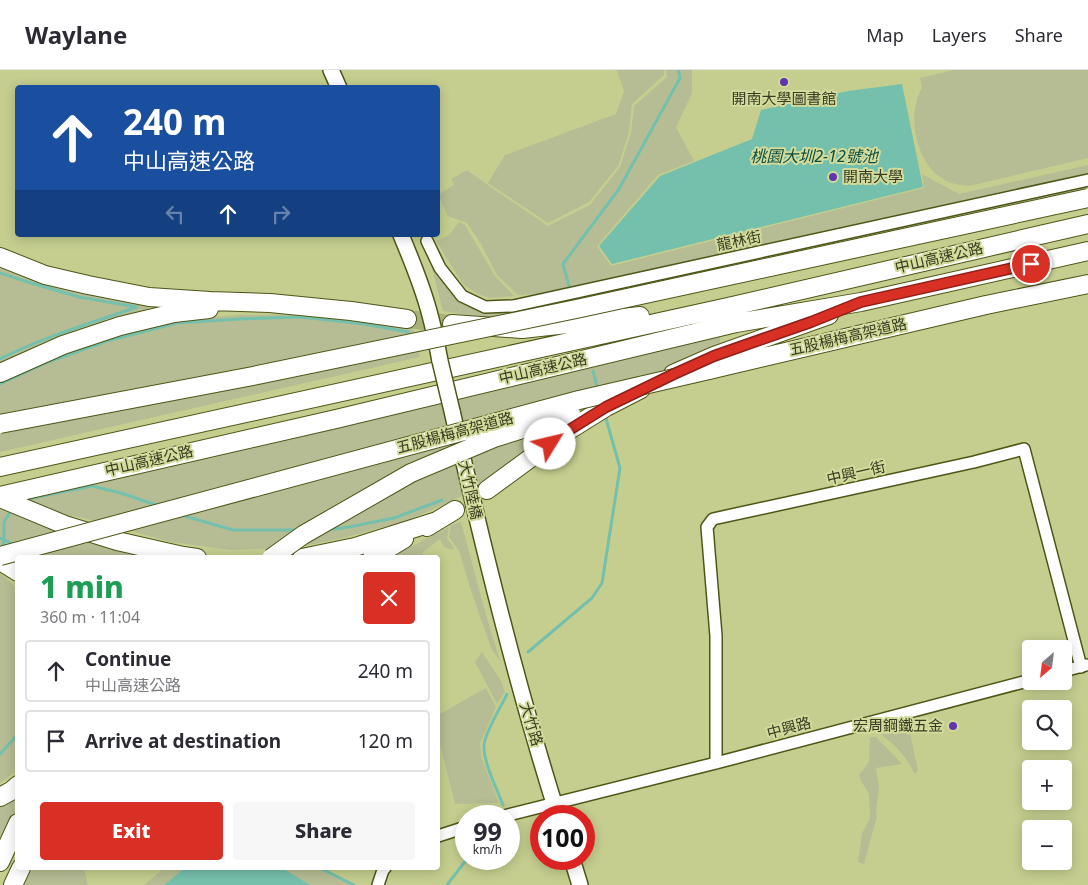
<!DOCTYPE html>
<html lang="en">
<head>
<meta charset="utf-8">
<style>
	:root { --surface:#fff; --page:#f7f7f7; --text:#2b2b33; --muted:#7c7c81; --line:#e1e1e2; --accent:#d93025 }
	body { margin:0; font-family:"Noto Sans","Noto Sans TC",sans-serif; background:var(--page); color:var(--text); height:100vh; display:flex; flex-direction:column; font-size:19px; white-space:nowrap }
	* { box-sizing:border-box; margin:0 }
	p { font-size:16px; color:var(--muted) }
	.icon { flex:none; width:28px; height:28px; fill:none; stroke:currentColor; stroke-width:2; stroke-linecap:round; stroke-linejoin:round }
	.map { position:relative; flex:1; overflow:hidden }
	.drawer { position:absolute; left:15px; top:485px; width:425px; height:315px; display:flex; flex-direction:column; background:var(--surface); border-radius:5px; box-shadow:0 2px 12px #0003 }
	.drawer>* { flex:none }
	.guide { position:absolute; left:15px; top:15px; width:425px; height:152px; border-radius:5px; box-shadow:0 2px 12px #0003; background:#1a4fa0; color:#fff; overflow:hidden }
	.needle { width:32px; rotate:208deg }
	.controls { position:absolute; left:1022px; top:570px; display:grid; gap:10px }
	.controls a { display:grid; place-items:center; width:50px; height:50px; border-radius:5px; background:var(--surface); box-shadow:0 2px 12px #0003; font-size:25px }
	.speed { position:absolute; left:455px; top:735px; display:flex; gap:10px; font-size:25px; font-weight:700; text-align:center }
	.speed>* { display:grid; place-content:center; width:65px; height:65px; border-radius:50%; background:var(--surface); box-shadow:0 2px 12px #0003; line-height:1 }
	.speed small { font-size:12px; font-weight:400 }
	.speed .limit { border:8px solid #d22; background:#fff; color:#111 }
	.pin { position:absolute; display:grid; place-items:center; width:42px; height:42px; color:#fff; margin:-21px; border:2px solid #fff; border-radius:50%; box-shadow:0 1px 5px #0007 }
	.me { position:absolute; width:55px; margin:-28px; rotate:54deg; stroke-linejoin:round; filter:drop-shadow(0 0 4px #0008) }
	.turn { display:flex; align-items:center; gap:18px; height:105px; padding:0 25px; font-size:22px }
	.turn .icon { width:65px; height:65px; stroke-width:2.5 }
	.turn b { display:block; font-size:35px; line-height:42px }
	.lanes { display:flex; align-items:center; height:48px; padding:0 25px; background:#0003; justify-content:center; gap:25px; direction:ltr }
	.lanes .off { opacity:.35 }
	.round { display:grid; place-items:center; flex:none; width:52px; height:52px; border-radius:5px; background:var(--page) }
	.overview { display:flex; align-items:center; justify-content:space-between; height:85px; padding:0 25px }
	h1 { font-size:30px; font-weight:800; line-height:38px; color:#1e9e55 }
	.cta { display:flex; gap:10px; margin-top:auto; padding:10px 25px }
	.cta a { flex:1; height:58px; border-radius:5px; background:var(--accent); color:#fff; font-size:20px; font-weight:800; line-height:58px; text-align:center }
	.cta a+a { background:var(--page); color:var(--text) }
	ul { padding:0; list-style:none }
	li { display:flex; align-items:center; gap:15px; height:62px; margin:0 10px 8px; padding:0 15px; border:2px solid var(--line); border-radius:5px }
	li div { flex:1 }
	li b { display:block; font-size:19px }
	li em { font-style:normal }
	header { display:flex; align-items:center; gap:30px; box-sizing:border-box; height:70px; padding:0 25px; background:var(--surface); border-bottom:1px solid var(--line) }
	header strong { font-size:24px }
	nav { display:flex; gap:28px; margin-inline-start:auto; font-size:18px }
	.map>svg:first-child { display:block }
</style>
</head>
<body>
<header>
<strong>Waylane</strong>
<nav><a>Map</a><a>Layers</a><a>Share</a></nav>
</header>
<div class="map">
<svg width="1088" height="815" viewBox="0 0 1088 815">
	<rect width="100%" height="100%" fill="#c5ce8f"/>
	<path fill="#b6bd94" d="M617,0H664V5L632,34L629,62L618,96L589,132L548,153L488,113L505,85L616,44L624,21Z
		M666,0H692V23L676,57L694,91L658,105L597,176L611,196L924,118L922,104L959,124L1088,95V118L582,227L577,218L561,223L518,225L497,205L481,174L467,153L448,146L438,125L454,115L451,109L467,100L492,118L548,156L590,135L620,97L631,63L634,36L667,7Z
		M954,0H1088V88L969,116C960,115 951,114 943,109C916,93 906,45 922,18L920,8Z
		M459,152L465,155L495,206L514,226L490,228L478,224L463,214L436,171L449,165Z
		M432,173L461,219L477,230L490,233L562,227L563,245L512,249L468,245L443,241L426,175Z
		M0,193L148,232L150,243L0,296Z
		M293,244L351,248L413,259L420,287L0,382V308L34,293L131,261L176,250L239,245Z
		M720,264V273L666,301L561,368L489,411L454,430L406,451L343,468L300,477L231,480L171,472L84,448L72,446L62,461L108,478L152,487L18,488L0,480V434Z
		M461,452L486,545L500,591L492,580L471,521L459,481L449,467L451,455Z
		M449,457L447,468L455,480L444,477L440,469L422,483L425,487H391Z
		M0,504L4,506L18,520L17,700L0,713Z
		M482,582L501,611L505,622L497,634L475,592Z
		M486,618L496,637L480,674L482,689L499,733L455,734L438,666V645Z
		M909,658L918,701L915,704C905,686 898,677 882,665Z
		M870,667H876L902,694L876,698L879,718L876,742L877,746L864,794L858,792L862,763L870,748L869,724L861,711L859,705L869,692Z
		M17,722V739L4,768L0,767V736Z
		M33,798H85L84,799L88,815H24Z
		M164,798H317L348,813L349,815H144Z"/>
	<path fill="#75c0ac" d="M902,14L923,117L612,194L599,176L660,106L752,69L761,40L848,21Z
		M185,798H282L310,815H164Z"/>
	<g fill="none" stroke-linecap="round" stroke-linejoin="round">
		<path stroke="#75c0ac" stroke-width="3" d="M0,203L31,213L79,227L137,237
			M574,234L563,194L619,119L680,8L678,0
			M0,289C44,267 91,253 137,237
			M593,301L598,320
			M0,314L48,292L107,271L177,253L240,249L301,247L364,254L408,262
			M23,430L92,416L121,423L159,436
			M181,445L233,460H298
			M327,460L349,457L394,448L442,430
			M0,468L16,475
			M3,478L4,470V452L12,439
			M33,483L41,488
			M528,582L592,528L602,513L620,398L605,345
			M0,684L18,664
			M503,735C497,719 483,692 484,675C485,662 501,637 507,624
			M320,798L354,815
			M447,815L467,789"/>
		<path stroke="#a9b179" stroke-width="18" stroke-dasharray="18 9" stroke-linecap="butt" d="M407,249L452,254"/>
		<g stroke="#4f5517" stroke-width="14">
			<path id="minor" d="M427,171L440,198L462,226L485,237L513,236L1088,110
				M1064,601L1086,595
				M716,693V566L707,457L713,449L974,392L1024,379L1081,597
				M504,746L716,693L1031,610
				M438,766L466,757
				M378,815L383,800L385,798"/>
		</g>
		<g stroke="#4f5517" stroke-width="18">
			<path id="major" d="M331,0L339,18
				M401,165C412,191 423,218 430,245C434,260 437,275 440,291
				M452,341C483,477 516,613 558,746
				M572,789L580,815"/>
		</g>
		<g stroke="#4f5517" stroke-width="20">
			<path id="highway" d="M0,187L45,205L88,215L149,227L210,231L270,233L351,241L407,249
				M452,254L522,259L640,246
				M709,300L986,235L1088,214
				M0,303L63,275L120,256L174,243L209,239
				M673,304L714,286L829,245
				M0,397L728,237L1088,154
				M487,420L566,362L606,337L641,319
				M0,426L336,349L736,253L861,232L1088,181
				M0,428L65,455L117,471L183,486L197,488
				M427,457L455,440
				M302,488L355,477L437,451
				M372,488L404,469
				M0,491L18,502
				M0,727L11,721L18,715
				M0,792L18,753
				M13,815L21,798"/>
		</g>
		<use href="#minor" stroke="#fff" stroke-width="11"/>
		<use href="#major" stroke="#fff" stroke-width="15"/>
		<use href="#highway" stroke="#fff" stroke-width="18"/>
		<g stroke="#4f5517" stroke-width="18" stroke-linecap="butt">
			<path id="major-bridge" d="M440,291L452,341"/>
		</g>
		<g stroke="#4f5517" stroke-width="20" stroke-linecap="butt">
			<path id="highway-bridge" d="M0,354L253,306L581,238L1088,128
				M0,486L579,330L709,300
				M271,488L303,465L411,403L494,368L571,344"/>
		</g>
		<use href="#major-bridge" stroke="#fff" stroke-width="15"/>
		<use href="#highway-bridge" stroke="#fff" stroke-width="18"/>
	</g>
	<g fill="none" stroke-linecap="round" stroke-linejoin="round">
		<g stroke="#8d1f18" stroke-width="12">
			<path id="route" d="M550,374L566,362L606,337L674,304L714,286L811,252L861,232L1031,194"/>
		</g>
		<use href="#route" stroke="#d93025" stroke-width="9"/>
	</g>
	<g fill="#6035ad" stroke="#d2db9b" stroke-width="2">
		<circle cx="784" cy="12" r="5"/>
		<circle cx="833" cy="107" r="5"/>
		<circle cx="953" cy="656" r="5"/>
	</g>
	<g text-anchor="middle" stroke-width="4" stroke-linejoin="round" paint-order="stroke">
		<g font-size="15" fill="#393c22" stroke="#d2db9b">
			<text x="784" y="34">開南大學圖書館</text>
			<text x="843" y="112" text-anchor="start">開南大學</text>
			<text x="943" y="661" text-anchor="end">宏周鋼鐵五金</text>
		</g>
		<g font-size="15" fill="#393c22" stroke="#d2db9b">
			<text transform="translate(739 171) rotate(-12)" y="5">龍林街</text>
			<text transform="translate(939 188) rotate(-13)" y="5">中山高速公路</text>
			<text transform="translate(848 267) rotate(-13)" y="5">五股楊梅高架道路</text>
			<text transform="translate(543 299) rotate(-13)" y="5">中山高速公路</text>
			<text transform="translate(455 363) rotate(-15)" y="5">五股楊梅高架道路</text>
			<text transform="translate(149 391) rotate(-13)" y="5">中山高速公路</text>
			<text transform="translate(856 403) rotate(-13)" y="5">中興一街</text>
			<text transform="translate(470 420) rotate(77)" y="5">大竹陸橋</text>
			<text transform="translate(531 654) rotate(73)" y="5">大竹路</text>
			<text transform="translate(789 658) rotate(-15)" y="5">中興路</text>
		</g>
		<g font-size="16" font-style="italic" fill="#0c4e40" stroke="#d2db9b">
			<text x="814" y="92">桃園大圳2-12號池</text>
		</g>
	</g>
</svg>
<div class="controls">
<a><svg class="needle" viewBox="-14 -14 28 28"><path d="M0-13l5 13h-10z" fill="#e53935"/><path d="M0 13l5-13h-10z" fill="#7c7c81"/></svg></a>
<a><svg class="icon" aria-label="search" viewBox="0 0 24 24"><circle cx="10" cy="10" r="6"/><path d="M15 15l6 6"/></svg></a>
<a>+</a>
<a>−</a>
</div>
<div class="speed"><div>99<small>km/h</small></div><div class="limit">100</div></div>
<div class="pin" style="left:1031px;top:194px;background:#d93025"><svg class="icon" aria-label="arrive" viewBox="0 0 24 24"><path d="M6 21V4h12l-3 4 3 4H6"/></svg></div>
<svg class="me" style="left:550px;top:374px" viewBox="-20 -20 40 40"><circle r="19" fill="#fff"/><path d="M0-13L10 11 0 6-10 11z" fill="#d93025"/></svg>
<div class="guide">
<div class="turn"><svg class="icon" aria-label="ahead" viewBox="0 0 24 24"><path d="M12 20V5M6 11l6-6 6 6"/></svg><div><b>240 m</b>中山高速公路</div></div>
<div class="lanes"><svg class="icon off" aria-label="left" viewBox="0 0 24 24"><path d="M17 20v-9H6M10 6l-5 5 5 5"/></svg><svg class="icon" aria-label="ahead" viewBox="0 0 24 24"><path d="M12 20V5M6 11l6-6 6 6"/></svg><svg class="icon off" aria-label="right" viewBox="0 0 24 24"><path d="M7 20v-9h11M14 6l5 5-5 5"/></svg></div>
</div>
<section class="drawer">
<div class="overview"><div><h1>1 min</h1><p>360 m · 11:04</p></div><a class="round" style="background:#d93025;color:#fff"><svg class="icon" aria-label="close" viewBox="0 0 24 24"><path d="M6 6l12 12M18 6L6 18"/></svg></a></div>
<ul>
<li><svg class="icon" aria-label="ahead" viewBox="0 0 24 24"><path d="M12 20V5M6 11l6-6 6 6"/></svg><div><b>Continue</b><p>中山高速公路</p></div><em>240 m</em></li>
<li><svg class="icon" aria-label="arrive" viewBox="0 0 24 24"><path d="M6 21V4h12l-3 4 3 4H6"/></svg><div><b>Arrive at destination</b></div><em>120 m</em></li>
</ul>
<div class="cta"><a>Exit</a><a>Share</a></div>
</section>
</div>
</body>
</html>
